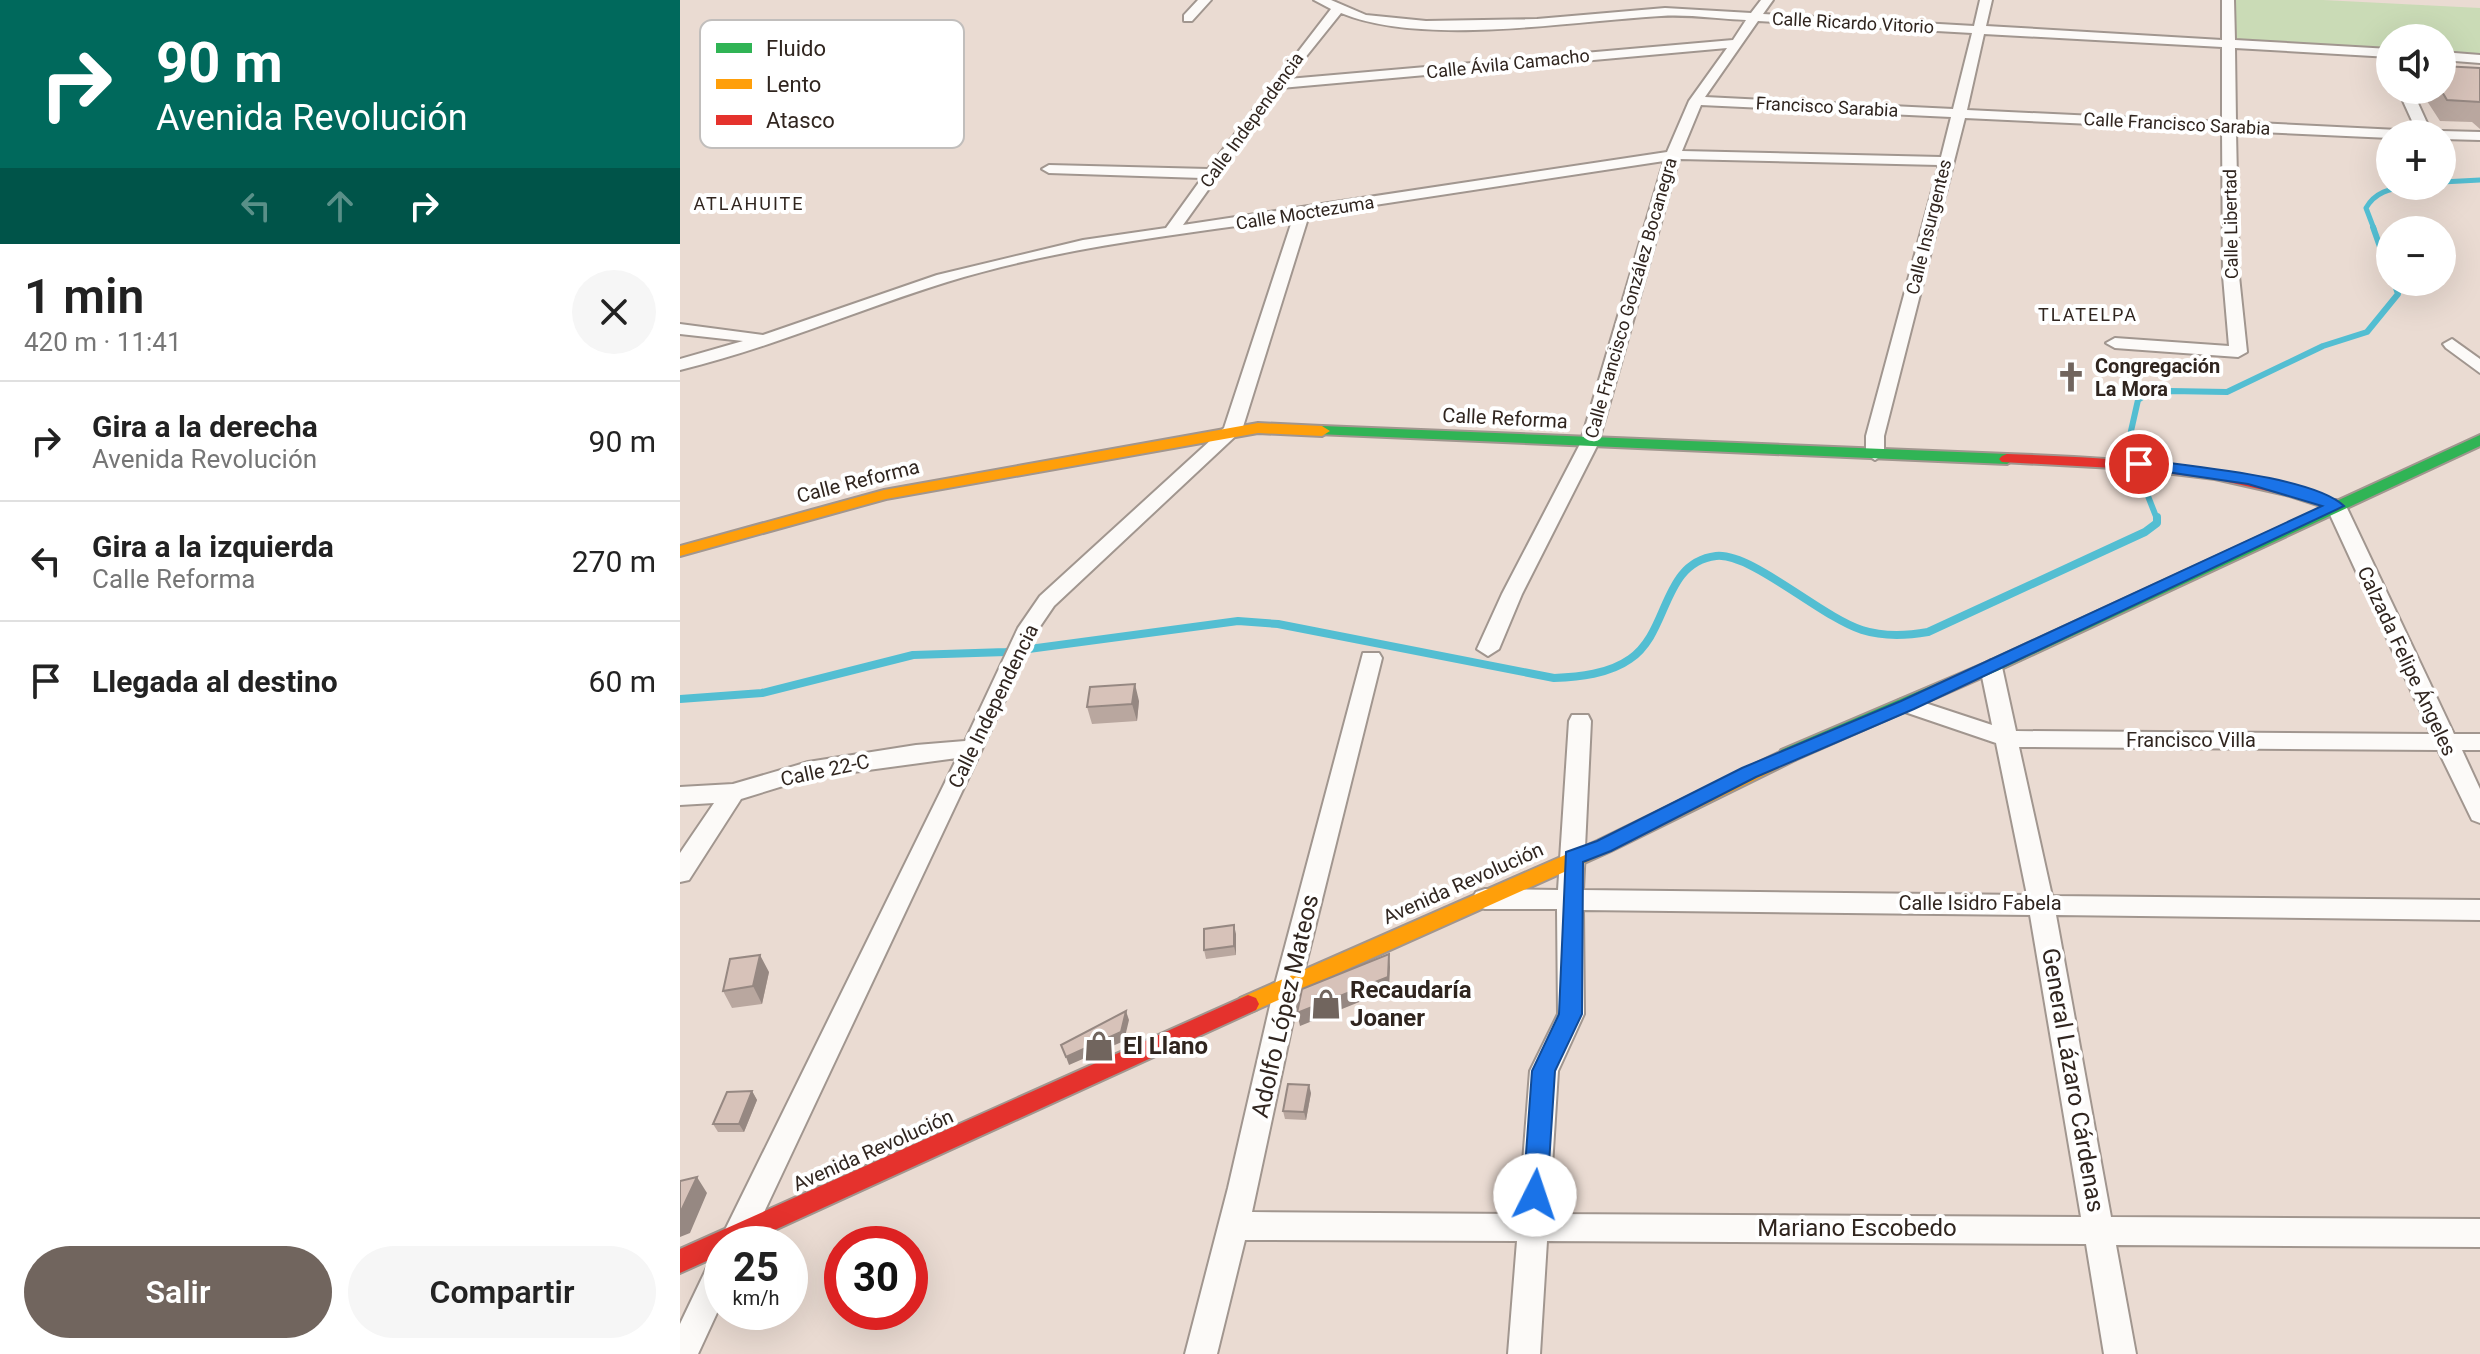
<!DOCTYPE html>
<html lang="es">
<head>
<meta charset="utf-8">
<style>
	:root { --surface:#fff; --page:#f6f6f6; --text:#222; --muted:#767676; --line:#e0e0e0; --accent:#71655e }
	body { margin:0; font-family:Roboto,sans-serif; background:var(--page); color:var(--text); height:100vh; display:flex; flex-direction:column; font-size:30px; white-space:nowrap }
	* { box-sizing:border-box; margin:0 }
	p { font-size:26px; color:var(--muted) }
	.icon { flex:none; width:44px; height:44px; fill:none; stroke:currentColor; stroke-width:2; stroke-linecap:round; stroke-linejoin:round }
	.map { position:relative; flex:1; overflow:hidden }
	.details { display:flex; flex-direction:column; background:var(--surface); width:680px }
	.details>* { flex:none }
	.banner { background:#00695c; color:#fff; overflow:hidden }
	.controls { position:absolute; left:1696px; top:24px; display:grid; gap:16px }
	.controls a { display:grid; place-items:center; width:80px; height:80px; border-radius:50%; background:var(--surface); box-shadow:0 8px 32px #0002; font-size:40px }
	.speed { position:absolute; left:24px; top:1226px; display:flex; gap:16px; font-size:40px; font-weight:700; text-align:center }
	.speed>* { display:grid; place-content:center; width:104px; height:104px; border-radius:50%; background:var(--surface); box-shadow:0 8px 32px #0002; line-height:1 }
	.speed small { font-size:20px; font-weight:400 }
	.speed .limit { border:12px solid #d22; background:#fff; color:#111 }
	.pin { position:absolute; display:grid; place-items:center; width:68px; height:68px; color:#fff; margin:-34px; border:4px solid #fff; border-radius:50%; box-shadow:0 2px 8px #0007 }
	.me { position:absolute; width:88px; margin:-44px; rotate:4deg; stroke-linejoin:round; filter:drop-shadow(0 0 6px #0008) }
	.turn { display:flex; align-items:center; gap:28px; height:168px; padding:0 24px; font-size:36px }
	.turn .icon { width:104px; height:104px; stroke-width:2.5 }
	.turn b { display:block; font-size:56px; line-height:68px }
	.lanes { display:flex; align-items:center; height:76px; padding:0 24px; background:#0003; justify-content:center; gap:40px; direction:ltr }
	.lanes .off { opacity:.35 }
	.round { display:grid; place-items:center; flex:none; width:84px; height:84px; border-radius:42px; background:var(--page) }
	.head { display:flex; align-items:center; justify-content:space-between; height:136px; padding:0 24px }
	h1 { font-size:48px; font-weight:600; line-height:60px }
	.button { display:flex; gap:16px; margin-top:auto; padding:16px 24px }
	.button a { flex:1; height:92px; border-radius:48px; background:var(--accent); color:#fff; font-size:32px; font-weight:600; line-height:92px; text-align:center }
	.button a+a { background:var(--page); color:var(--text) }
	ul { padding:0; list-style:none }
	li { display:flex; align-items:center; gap:24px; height:120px; padding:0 24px; border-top:2px solid var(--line) }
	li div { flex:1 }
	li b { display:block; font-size:30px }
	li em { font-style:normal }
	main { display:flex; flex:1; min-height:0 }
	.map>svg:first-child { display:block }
</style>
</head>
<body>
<main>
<section class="details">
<div class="banner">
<div class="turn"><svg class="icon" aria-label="right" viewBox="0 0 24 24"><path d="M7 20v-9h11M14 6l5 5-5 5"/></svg><div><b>90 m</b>Avenida Revolución</div></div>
<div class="lanes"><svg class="icon off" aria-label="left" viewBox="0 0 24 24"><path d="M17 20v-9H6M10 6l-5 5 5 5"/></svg><svg class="icon off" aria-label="ahead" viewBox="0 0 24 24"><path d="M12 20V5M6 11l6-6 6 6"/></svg><svg class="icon" aria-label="right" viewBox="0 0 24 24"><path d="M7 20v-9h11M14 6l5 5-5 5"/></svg></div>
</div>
<div class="head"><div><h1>1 min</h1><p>420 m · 11:41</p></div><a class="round"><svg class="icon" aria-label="close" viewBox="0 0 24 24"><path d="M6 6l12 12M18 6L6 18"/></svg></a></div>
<ul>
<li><svg class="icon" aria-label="right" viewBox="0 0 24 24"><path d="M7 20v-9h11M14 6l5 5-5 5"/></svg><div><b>Gira a la derecha</b><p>Avenida Revolución</p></div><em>90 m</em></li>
<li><svg class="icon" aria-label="left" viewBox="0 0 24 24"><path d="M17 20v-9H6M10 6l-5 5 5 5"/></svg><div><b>Gira a la izquierda</b><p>Calle Reforma</p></div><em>270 m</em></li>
<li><svg class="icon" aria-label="arrive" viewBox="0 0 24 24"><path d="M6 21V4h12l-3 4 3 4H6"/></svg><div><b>Llegada al destino</b></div><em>60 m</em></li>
</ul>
<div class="button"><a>Salir</a><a>Compartir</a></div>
</section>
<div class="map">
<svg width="1800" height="1354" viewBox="0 0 1800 1354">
	<rect width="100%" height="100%" fill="#eadbd2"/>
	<path fill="#cadbb6" d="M1549,0H1643L1800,8V58L1762,56V38H1710V53L1551,45Z"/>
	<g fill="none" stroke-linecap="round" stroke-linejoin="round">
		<path stroke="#53bed2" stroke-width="5" d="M1762,182L1800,180
			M1694,229L1686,208C1695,192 1710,189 1726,186"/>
		<path stroke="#53bed2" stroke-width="6" d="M1693,227L1710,275
			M1477,519L1451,453V431L1458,400L1467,394L1490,391L1547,392L1643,346L1687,332L1718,294L1714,282"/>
		<path stroke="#53bed2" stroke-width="8" d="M0,699L82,693L233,655L326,652L558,621L598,624L874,678C899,677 929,674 950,659C990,632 981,563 1036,556C1071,552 1141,617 1182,630C1204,637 1225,636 1248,632L1465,532L1477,523V517"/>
		<g stroke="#a1968f" stroke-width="4">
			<path id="street" d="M518,0H531L512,21H504V15Z
				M634,0H651L686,15L746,21L857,19L985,8L1071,13L1081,0H1093L1083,14L1294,26L1300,0H1312L1306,26L1542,40V0H1554L1555,40L1710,49V57L1555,48L1556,122L1718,130L1725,134H1710V138L1556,131L1559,276L1567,352L1558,357L1435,348L1426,343L1435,338L1549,346L1543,276L1542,130L1285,118L1204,436V454L1195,460L1186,454V436L1259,165L999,159L918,444L842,594L819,649L808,656L797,649L822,594L900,444L984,161L629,215L562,430L374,606L359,628L69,1244H42V1251L39,1244L43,1234L277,758L129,778L61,799L9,880L0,882V853L34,803L0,805V787L53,784L128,762L236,745L285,741L338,628L360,596L544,428L613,218C497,235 380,247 267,282C177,310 91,348 0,370V359L63,341L0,334V324L83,335L257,275L403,240L486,228L522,178L369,173L362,169L369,165L528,169L651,9ZM661,13C744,47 891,21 981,16C1009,14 1038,19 1066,20L1053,40L608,79ZM1078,21L1292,33L1273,109L1025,97ZM1304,34L1542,47V122L1287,110ZM1047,48L1009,101L987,152L503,225L601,88ZM1021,105L1271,117L1261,157L1002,151Z
				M1762,52L1800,55V63L1762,60Z
				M1718,90H1732L1752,134H1738Z
				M1762,131L1800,132V140L1762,139V134H1756Z
				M1772,339L1800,359V373L1766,348L1763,344Z
				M1656,500L1666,506L1774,734H1800V750H1782L1800,789V823L1792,820L1758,750L1339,747L1372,896L1800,900V920L1376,915L1431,1217L1800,1219V1247L1436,1245L1456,1354H1424L1406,1244L867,1241L860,1354H828L837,1241L565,1240L537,1354H505L548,1188L594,988L683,653H699L702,658L620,988L572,1212L839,1214L850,1071L878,1014L877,909H805L796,906L792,899L796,892L805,889L878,890L889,721L892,715H908L911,721L903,890L1347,895L1316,743L1219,710L1216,705L1219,700L1227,697L1312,725L1300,667L1311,660L1322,667L1336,731L1751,734L1646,506ZM903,910L1350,915L1401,1217L869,1214L878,1071L904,1014Z
				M42,1255V1302L18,1354H0V1324L31,1259Z"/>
		</g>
		<g stroke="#a1968f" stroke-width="4">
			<path id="fast" d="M642,426L1327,454L1335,459L1327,464L637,434V428Z
				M1800,435V446L1317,671L1115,760H1101L1099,755L1101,750L1305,663Z"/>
		</g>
		<g stroke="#a1968f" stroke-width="4">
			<path id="slow" d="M578,423L642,426L650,431L642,436L578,433L206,499L0,556V546L204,490Z
				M1108,748L1115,750L1117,755L1115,760L931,851L576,1010L568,1013L560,1010L557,1004L560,998L917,841Z"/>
		</g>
		<g stroke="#a1968f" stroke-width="4">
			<path id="jam" d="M1327,454C1442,458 1552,465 1662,503L1664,506L1656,511L1610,496L1535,479L1452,469L1322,462L1319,459L1322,456Z
				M568,995L576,998L579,1004L576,1010L64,1244H42V1254L0,1273V1249Z"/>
		</g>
		<use href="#street" fill="#fcfaf8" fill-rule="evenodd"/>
		<use href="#fast" fill="#30b455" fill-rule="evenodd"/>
		<use href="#slow" fill="#ff9f0a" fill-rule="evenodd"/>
		<use href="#jam" fill="#e5322d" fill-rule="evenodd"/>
	</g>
	<path fill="#b9a79f" d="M1762,66L1800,68V129L1792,122L1760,121L1747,101L1751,91L1750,90H1762Z
		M459,701L457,721L412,724L407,707Z
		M556,934V955L526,959L524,950Z
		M89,972L82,1004L52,1008L43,991Z
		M72,1091L77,1100L64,1132H38L33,1124Z
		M631,1093L626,1120L605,1119L603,1111Z"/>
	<path fill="#968882" d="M455,684L459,701L457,721L452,704Z
		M554,925L556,934V955L554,946Z
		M709,954L710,967L709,990L620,1026L617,1013Z
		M80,955L89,972L82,1004L73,986Z
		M446,1011L449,1020L444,1041L389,1065L386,1057Z
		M629,1085L631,1093L626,1120L624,1112Z
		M72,1091L77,1100L64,1132L59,1124Z
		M17,1177L27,1193L10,1233L0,1237V1213Z"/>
	<path fill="#d7c2b9" stroke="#968882" stroke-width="2" d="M1762,66L1800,68V102L1767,100L1761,90H1762V81H1764L1762,78Z
		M455,684L452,704L407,707L410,687Z
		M554,925V946L524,950V929Z
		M709,954L708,977L617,1013L622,989Z
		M80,955L73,986L43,991L50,959Z
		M446,1011L441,1032L386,1057L381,1045Z
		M608,1084L629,1085L624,1112L603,1111Z
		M72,1091L59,1124H33L47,1092Z
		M17,1177L0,1213V1181Z"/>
	<path fill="#1a73e8" stroke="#114b97" stroke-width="2" d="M1459,459C1505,466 1633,476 1664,506L1234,709L1076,777L931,851L903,862L902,1014L875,1071L867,1195L863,1203L855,1206L846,1203L843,1195L852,1071L879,1014L886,852L917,841L1062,768L1221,701L1642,506L1568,484L1453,467L1451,464Z"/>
	<defs>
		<g id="church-bare" transform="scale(2.4)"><path d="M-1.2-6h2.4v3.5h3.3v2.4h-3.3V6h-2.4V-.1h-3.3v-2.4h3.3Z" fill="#71655e" stroke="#fff" stroke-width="2.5" paint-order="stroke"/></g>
		<g id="shop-bare" transform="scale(2.4)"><path d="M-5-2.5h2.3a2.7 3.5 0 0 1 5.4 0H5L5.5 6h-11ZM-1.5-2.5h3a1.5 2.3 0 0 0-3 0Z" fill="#71655e" stroke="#fff" stroke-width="2.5" paint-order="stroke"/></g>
	</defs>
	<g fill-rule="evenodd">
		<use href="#church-bare" x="1391" y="377"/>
		<use href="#shop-bare" x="646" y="1004"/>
		<use href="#shop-bare" x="419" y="1046"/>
	</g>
	<g text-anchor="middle" stroke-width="8" stroke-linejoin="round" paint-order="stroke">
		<g font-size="18" fill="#30251f" stroke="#fff">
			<text transform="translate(1173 23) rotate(3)" y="6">Calle Ricardo Vitorio</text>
			<text transform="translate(828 64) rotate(-6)" y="6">Calle Ávila Camacho</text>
			<text transform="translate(1147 107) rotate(3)" y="6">Francisco Sarabia</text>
			<text transform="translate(572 120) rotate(-54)" y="6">Calle Independencia</text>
			<text transform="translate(1497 124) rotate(3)" y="6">Calle Francisco Sarabia</text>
			<text transform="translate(625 213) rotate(-9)" y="6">Calle Moctezuma</text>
			<text transform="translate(1551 224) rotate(-91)" y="6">Calle Libertad</text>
			<text transform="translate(1249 227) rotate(-76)" y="6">Calle Insurgentes</text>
			<text transform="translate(951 298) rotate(-74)" y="6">Calle Francisco González Bocanegra</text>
		</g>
		<g font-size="18" letter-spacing="2" fill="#30251f" stroke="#fff">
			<text x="69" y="210">ATLAHUITE</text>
			<text x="1408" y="321">TLATELPA</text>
		</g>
		<g font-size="20" font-weight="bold" fill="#30251f" stroke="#fff" text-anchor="start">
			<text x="1415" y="373">Congregación<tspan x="1415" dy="23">La Mora</tspan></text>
		</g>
		<g font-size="20" fill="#30251f" stroke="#fff">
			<text transform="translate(825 418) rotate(3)" y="7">Calle Reforma</text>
			<text transform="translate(178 481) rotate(-14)" y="7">Calle Reforma</text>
			<text transform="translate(1727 661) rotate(65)" y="7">Calzada Felipe Ángeles</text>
			<text transform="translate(313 706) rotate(-64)" y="7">Calle Independencia</text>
			<text x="1511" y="747">Francisco Villa</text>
			<text transform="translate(145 770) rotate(-12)" y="7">Calle 22-C</text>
			<text transform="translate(783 883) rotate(-24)" y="7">Avenida Revolución</text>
			<text x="1300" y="910">Calle Isidro Fabela</text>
			<text transform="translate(193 1150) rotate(-24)" y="7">Avenida Revolución</text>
		</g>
		<g font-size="24" font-weight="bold" fill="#30251f" stroke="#fff" text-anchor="start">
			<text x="670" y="998">Recaudaría<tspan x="670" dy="28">Joaner</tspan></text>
			<text x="443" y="1054">El Llano</text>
		</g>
		<g font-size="24" fill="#30251f" stroke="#fff">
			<text transform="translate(605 1006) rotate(-77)" y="8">Adolfo López Mateos</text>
			<text transform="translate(1393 1080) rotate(80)" y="8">General Lázaro Cárdenas</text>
			<text x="1177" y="1236">Mariano Escobedo</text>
		</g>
	</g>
	<rect x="20" y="20" width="264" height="128" rx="12" fill="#fff" stroke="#c1bebc" stroke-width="2"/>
	<rect x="36" y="43" width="36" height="10" fill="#30b455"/>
	<rect x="36" y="79" width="36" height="10" fill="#ff9f0a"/>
	<rect x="36" y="115" width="36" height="10" fill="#e5322d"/>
	<g font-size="22" fill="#30251f">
		<text x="86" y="56">Fluido</text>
		<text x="86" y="92">Lento</text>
		<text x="86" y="128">Atasco</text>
	</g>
</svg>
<div class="controls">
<a><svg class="icon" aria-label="sound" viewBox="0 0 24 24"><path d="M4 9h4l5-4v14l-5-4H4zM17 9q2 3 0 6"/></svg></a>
<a>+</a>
<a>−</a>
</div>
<div class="speed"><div>25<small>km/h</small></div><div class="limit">30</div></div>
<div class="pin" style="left:1459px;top:464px;background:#d93025"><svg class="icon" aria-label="arrive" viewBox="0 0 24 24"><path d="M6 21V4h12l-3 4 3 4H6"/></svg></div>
<svg class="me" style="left:855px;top:1195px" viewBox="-20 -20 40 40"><circle r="19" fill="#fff"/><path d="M0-13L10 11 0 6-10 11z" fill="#1a73e8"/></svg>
</div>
</main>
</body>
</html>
